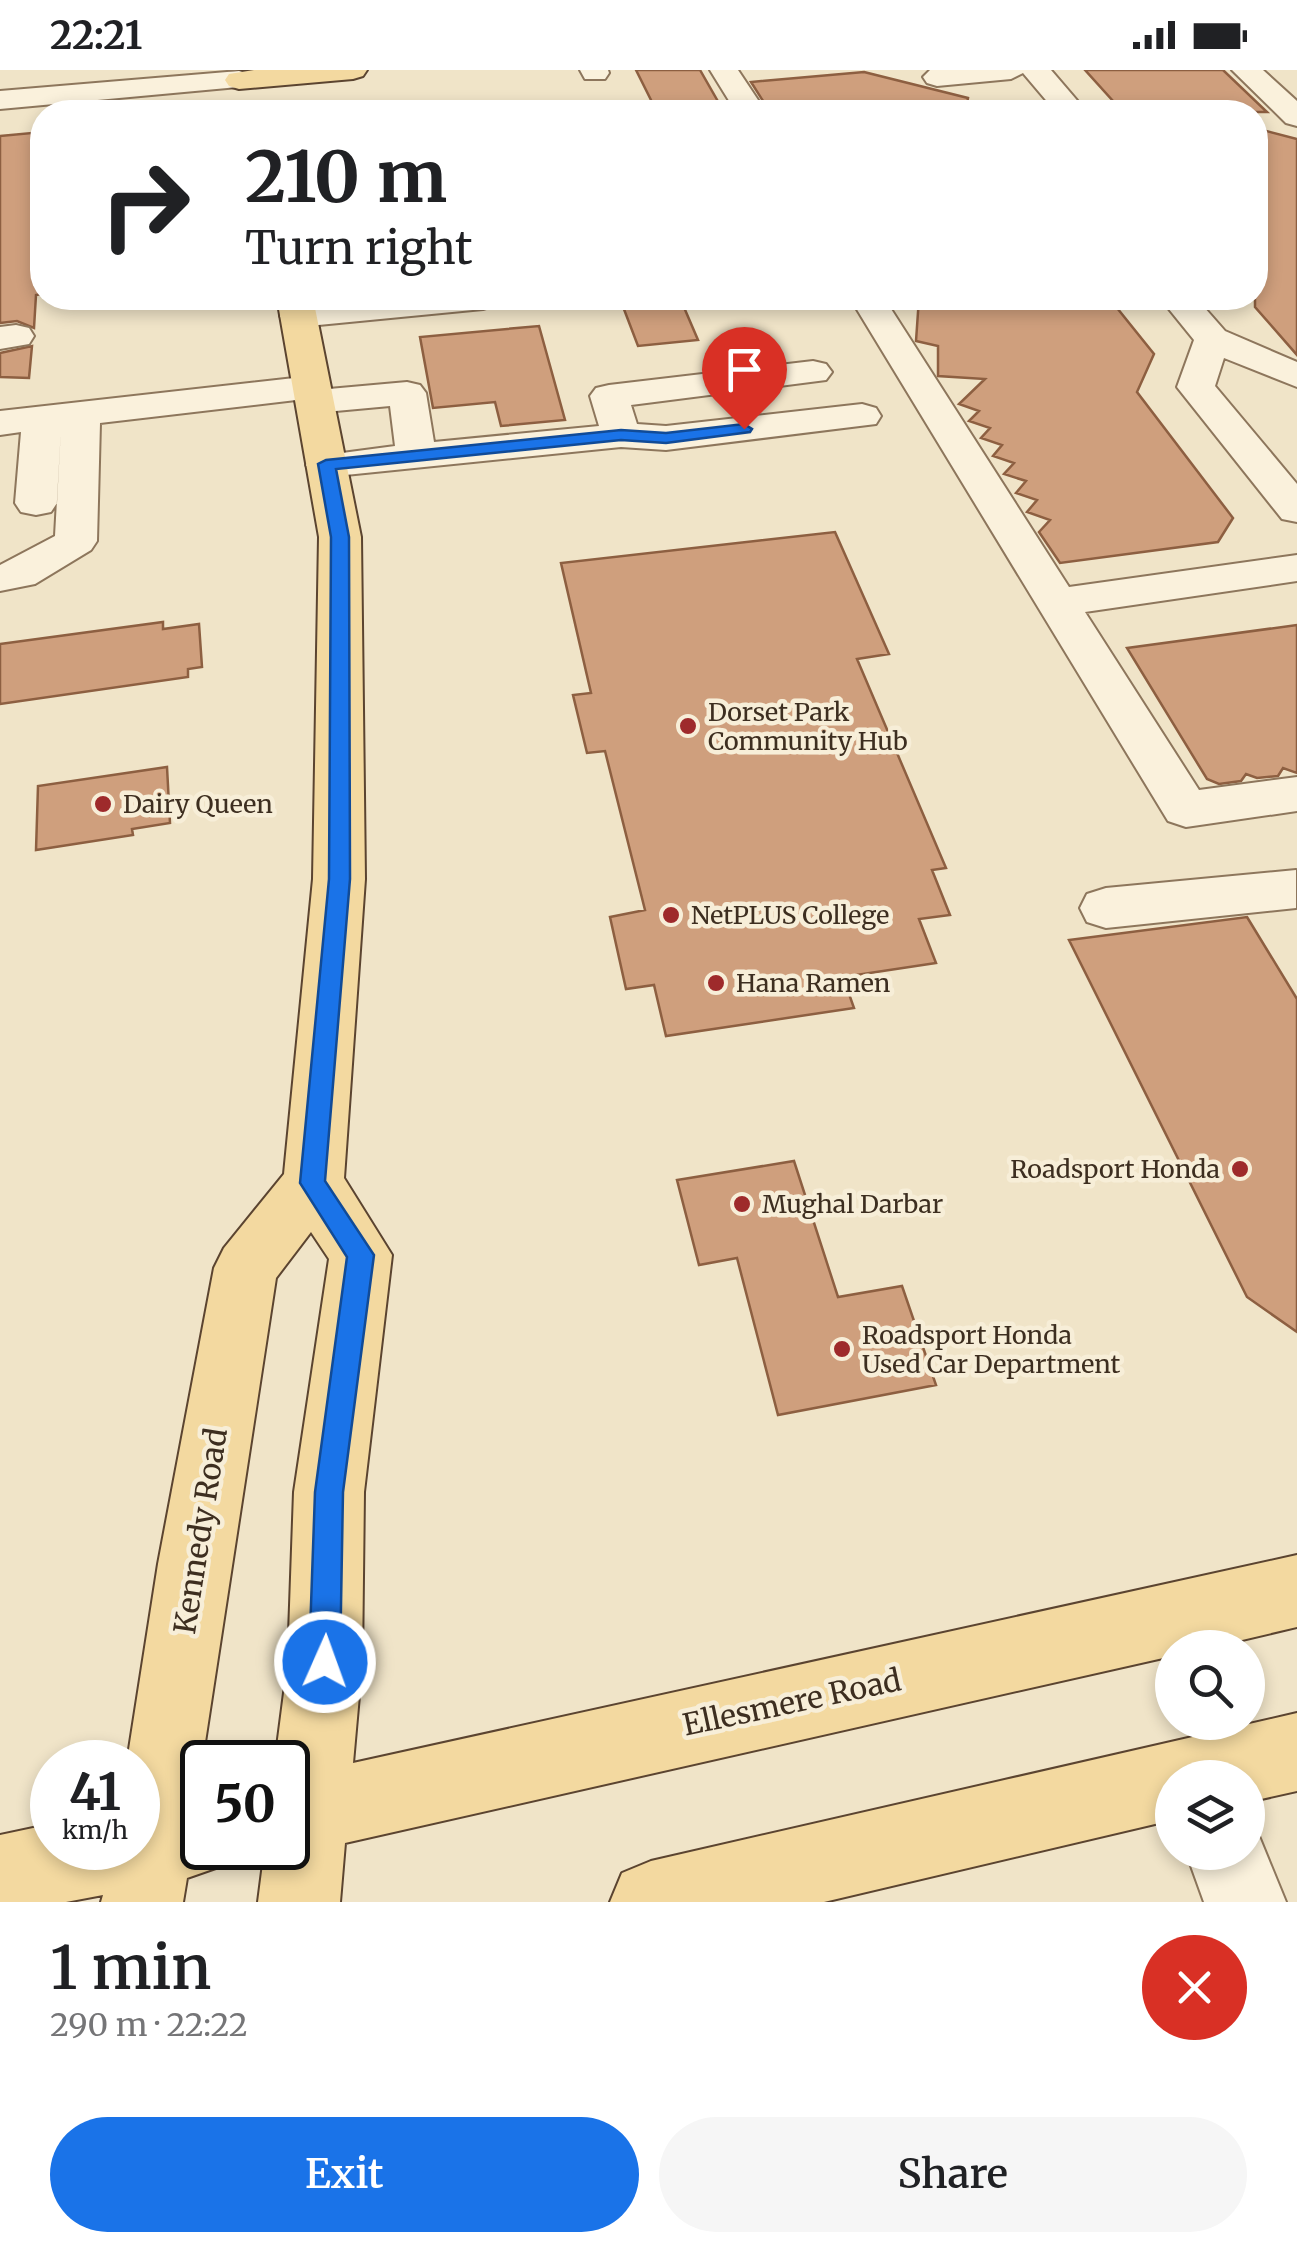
<!DOCTYPE html>
<html lang="en">
<head>
<meta charset="utf-8">
<style>
	:root { --surface:#fff; --page:#f6f6f6; --text:#202124; --muted:#757577; --accent:#1a73e8 }
	body { margin:0; font-family:Merriweather,serif; background:var(--page); color:var(--text); height:100vh; display:flex; flex-direction:column; font-size:38px; white-space:nowrap }
	* { box-sizing:border-box; margin:0 }
	p { font-size:32px; color:var(--muted) }
	.icon { flex:none; width:55px; height:55px; fill:none; stroke:currentColor; stroke-width:2; stroke-linecap:round; stroke-linejoin:round }
	.map { position:relative; height:1832px; overflow:hidden }
	.panel { display:flex; flex-direction:column; background:var(--surface); flex:1 }
	.panel>* { flex:none }
	.hud { position:absolute; left:30px; top:30px; width:1238px; height:210px; border-radius:40px; box-shadow:0 5px 15px #0003; background:#fff; color:var(--text); overflow:hidden }
	.tools { position:absolute; left:1155px; top:1560px; display:grid; gap:20px }
	.tools a { display:grid; place-items:center; width:110px; height:110px; border-radius:50%; background:var(--surface); box-shadow:0 5px 15px #0003; font-size:50px }
	.speed { position:absolute; left:30px; top:1670px; display:flex; gap:20px; font-size:50px; font-weight:700; text-align:center }
	.speed>* { display:grid; place-content:center; width:130px; height:130px; border-radius:50%; background:var(--surface); box-shadow:0 5px 15px #0003; line-height:1 }
	.speed small { font-size:25px; font-weight:400 }
	.speed .limit { border:5px solid #111; border-radius:15px; background:#fff; color:#111 }
	.pin { position:absolute; display:grid; place-items:center; width:85px; height:85px; color:#fff; margin:-102px -42px; border-radius:50% 50% 50% 0; rotate:-45deg; box-shadow:0 0 10px #0007 }
	.pin .icon { rotate:45deg }
	.me { position:absolute; width:110px; margin:-55px; rotate:2deg; stroke-linejoin:round; filter:drop-shadow(0 0 8px #0008) }
	.turn { display:flex; align-items:center; gap:35px; height:210px; padding:0 50px; font-size:45px }
	.turn .icon { width:130px; height:130px; stroke-width:2.5 }
	.turn b { display:block; font-size:70px; line-height:85px }
	.round { display:grid; place-items:center; flex:none; width:105px; height:105px; border-radius:52px; background:var(--page) }
	.summary { display:flex; align-items:center; justify-content:space-between; height:170px; padding:0 50px }
	h1 { font-size:60px; font-weight:600; line-height:75px }
	.button { display:flex; gap:20px; margin-top:auto; padding:20px 50px }
	.button a { flex:1; height:115px; border-radius:60px; background:var(--accent); color:#fff; font-size:40px; font-weight:600; line-height:115px; text-align:center }
	.button a+a { background:var(--page); color:var(--text) }
	.status { display:flex; justify-content:space-between; align-items:center; height:70px; padding:0 50px; background:var(--surface); direction:ltr }
	.status svg { height:28px; fill:currentColor }
	.map>svg:first-child { display:block }
</style>
</head>
<body>
<div class="status"><b>22:21</b><svg viewBox="0 0 49 12"><path d="M0 12V9h3v3zM5 12V6h3v6zM10 12V3h3v9zM15 12V0h3v12zM26 1h20v11H26zM47 4h2v5h-2z"/></svg></div>
<div class="map">
<svg width="1297" height="1832" viewBox="0 0 1297 1832">
	<rect width="100%" height="100%" fill="#f0e4c8"/>
	<path fill="#cf9f7d" stroke="#8d5f41" stroke-width="2.5" d="M636,0H700L724,42H657Z
		M1085,0H1223L1267,42H1123Z
		M864,2L968,28L966,42H770L751,12Z
		M1255,58L1297,69V285L1255,237Z
		M42,62V224L36,225L34,258L17,251L0,253V66Z
		M680,228L698,270L638,276L622,234Z
		M919,228H1109L1154,284L1137,322L1233,448L1218,472L1060,493L1039,462L1050,450L1027,442L1037,430L1016,423L1026,411L1004,404L1014,393L993,386L1002,375L981,368L990,358L969,351L979,341L959,334L985,309L938,306V276L916,271Z
		M539,256L565,350L501,356L495,332L433,338L420,267Z
		M32,276L29,308L0,307V283Z
		M835,462L889,584L857,589L946,798L932,800L950,845L919,849L936,893L843,907L854,938L666,966L654,915L626,919L610,847L645,840L605,681L587,683L573,625L591,623L561,493Z
		M163,552V559L199,554L202,597L188,599V607L0,634V574Z
		M1297,555V703L1283,698L1278,706L1257,708L1246,704L1241,711L1219,714L1207,709L1127,578Z
		M167,697L170,753L132,759L133,765L36,780L38,716Z
		M1247,847L1297,929V1262L1247,1227L1069,870Z
		M794,1091L838,1227L902,1216L936,1315L778,1345L737,1188L699,1195L677,1110Z"/>
	<g fill="none" stroke-linecap="round" stroke-linejoin="round">
		<g stroke="#8d765c" stroke-width="4">
			<path id="minor" d="M580,0H608L609,3L605,9H585Z
				M710,0H738L766,42H736Z
				M1051,0L1087,42H1056L1023,3L1011,9L937,16L927,13L923,7L930,0Z
				M1232,0H1263L1297,31V56L1286,53Z
				M239,1L249,4L253,10L249,16L0,39V21Z
				M379,228H501L495,235L483,239L298,257L285,254L280,246L285,238L298,235Z
				M850,228H884L1069,517L1297,485V511L1085,542L1199,720L1297,707V741L1186,757L1168,751Z
				M1160,228H1196L1225,261L1297,292V317L1224,288L1215,316L1297,414V452L1282,449L1177,317L1194,270Z
				M16,255L29,258L34,266L29,274L0,279V257Z
				M813,291L826,294L832,302L826,310L631,335L637,354L666,356L862,334L876,338L881,346L876,354L666,380L621,377L326,407L312,403L306,395L312,387L395,376L390,336L314,343L301,340L296,330L100,353L97,471L91,480L35,514L0,521V495L55,466L61,358L57,433L51,442L36,445L21,442L15,433L21,362L0,365V341L312,306L325,309L329,319L407,312L420,315L426,323L434,372L599,356L590,326L596,318L609,315Z
				M1296,800V838L1106,858L1087,852L1080,838L1087,824L1106,818Z
				M1248,1751L1254,1754L1286,1832H1204L1186,1782H1248Z"/>
		</g>
		<g stroke="#5b4430" stroke-width="4">
			<path id="major" d="M254,0H367L363,6L353,9L239,19L229,16L225,10L229,4Z
				M277,228H313L361,467L365,809L344,1108L392,1185L364,1422L362,1592L353,1693L1297,1485V1557L1208,1578H1172V1586L345,1773L340,1832H258L265,1778H288V1692H275L288,1592L294,1422L329,1189L311,1162L276,1208L202,1692V1778H237L230,1793L187,1808L183,1832H101L103,1825L66,1832H0V1765L52,1754V1778H138V1692H127L158,1494L214,1198L224,1178L284,1104L313,809L319,467Z
				M1297,1643V1721L1248,1732V1708H1172V1750L824,1832H610L622,1803L651,1791Z"/>
		</g>
		<use href="#minor" fill="#faf1dc" fill-rule="evenodd"/>
		<use href="#major" fill="#f3d9a0" fill-rule="evenodd"/>
	</g>
	<path fill="#1a73e8" stroke="#114b97" stroke-width="2.5" d="M744,354L752,359L750,362L666,373L621,370L336,399L349,467L350,809L325,1111L374,1185L343,1422L340,1592L336,1603L325,1607L314,1603L309,1592L315,1422L347,1187L300,1113L329,809L331,467L318,394L326,390L621,360L666,363Z"/>
	<g fill="#9e2a2b" stroke="#f7eed8" stroke-width="4">
		<circle cx="688" cy="656" r="10"/>
		<circle cx="103" cy="734" r="10"/>
		<circle cx="671" cy="845" r="10"/>
		<circle cx="716" cy="913" r="10"/>
		<circle cx="1240" cy="1099" r="10"/>
		<circle cx="742" cy="1134" r="10"/>
		<circle cx="842" cy="1279" r="10"/>
	</g>
	<g text-anchor="middle" stroke-width="9" stroke-linejoin="round" paint-order="stroke">
		<g font-size="25" fill="#3d2e20" stroke="#f7eed8" text-anchor="start">
			<text x="708" y="651">Dorset Park<tspan x="708" dy="29">Community Hub</tspan></text>
			<text x="123" y="743">Dairy Queen</text>
			<text x="691" y="854">NetPLUS College</text>
			<text x="736" y="922">Hana Ramen</text>
			<text x="1220" y="1108" text-anchor="end">Roadsport Honda</text>
			<text x="762" y="1143">Mughal Darbar</text>
			<text x="862" y="1274">Roadsport Honda<tspan x="862" dy="29">Used Car Department</tspan></text>
		</g>
		<g font-size="30" fill="#3d2e20" stroke="#f7eed8">
			<text transform="translate(201 1461) rotate(-81)" y="10">Kennedy Road</text>
			<text transform="translate(792 1633) rotate(-12)" y="10">Ellesmere Road</text>
		</g>
	</g>
</svg>
<div class="tools">
<a><svg class="icon" aria-label="search" viewBox="0 0 24 24"><circle cx="10" cy="10" r="6"/><path d="M15 15l6 6"/></svg></a>
<a><svg class="icon" aria-label="layers" viewBox="0 0 24 24"><path d="M12 4l9 5-9 5-9-5zM3 14l9 5 9-5"/></svg></a>
</div>
<div class="speed"><div>41<small>km/h</small></div><div class="limit">50</div></div>
<div class="pin" style="left:744px;top:359px;background:#d93025"><svg class="icon" aria-label="arrive" viewBox="0 0 24 24"><path d="M6 21V4h12l-3 4 3 4H6"/></svg></div>
<svg class="me" style="left:325px;top:1592px" viewBox="-20 -20 40 40"><circle r="17" fill="#1a73e8" stroke="#fff" stroke-width="3"/><path d="M0-11L8 9 0 5-8 9z" fill="#fff"/></svg>
<div class="hud">
<div class="turn"><svg class="icon" aria-label="right" viewBox="0 0 24 24"><path d="M7 20v-9h11M14 6l5 5-5 5"/></svg><div><b>210 m</b>Turn right</div></div>
</div>
</div>
<section class="panel">
<div class="summary"><div><h1>1 min</h1><p>290 m · 22:22</p></div><a class="round" style="background:#d93025;color:#fff"><svg class="icon" aria-label="close" viewBox="0 0 24 24"><path d="M6 6l12 12M18 6L6 18"/></svg></a></div>
<div class="button"><a>Exit</a><a>Share</a></div>
</section>
</body>
</html>
